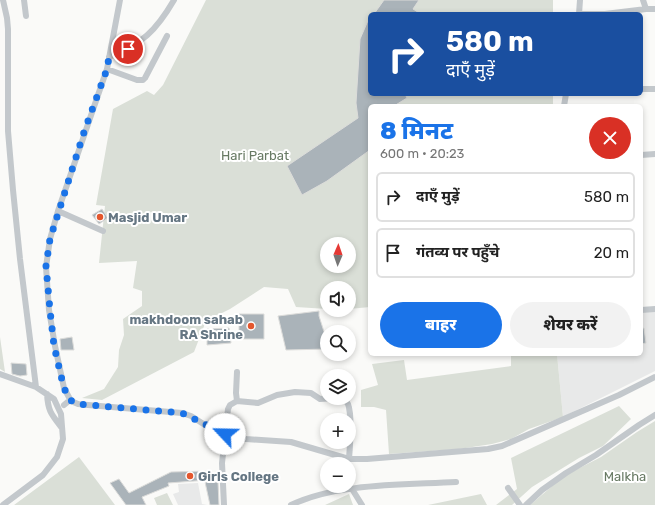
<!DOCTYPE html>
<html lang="hi">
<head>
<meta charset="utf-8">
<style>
	:root { --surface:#fff; --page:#f2f2f2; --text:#222; --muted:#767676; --line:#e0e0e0; --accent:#1a73e8 }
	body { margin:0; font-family:Rubik,"Noto Sans Devanagari",sans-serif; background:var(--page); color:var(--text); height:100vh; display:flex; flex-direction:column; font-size:15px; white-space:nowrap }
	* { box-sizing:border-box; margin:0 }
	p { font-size:13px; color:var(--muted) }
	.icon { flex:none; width:22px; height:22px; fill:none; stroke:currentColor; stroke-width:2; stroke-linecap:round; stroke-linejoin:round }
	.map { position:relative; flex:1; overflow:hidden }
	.details { position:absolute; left:368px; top:104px; width:275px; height:252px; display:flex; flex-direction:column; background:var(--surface); border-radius:6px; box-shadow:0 2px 6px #0003 }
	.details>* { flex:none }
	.hud { position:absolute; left:368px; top:12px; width:275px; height:84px; border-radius:6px; box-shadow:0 2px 6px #0003; background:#1a4fa0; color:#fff; overflow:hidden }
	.needle { width:26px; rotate:2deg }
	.fabs { position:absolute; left:320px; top:237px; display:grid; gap:8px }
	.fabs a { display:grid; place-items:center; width:36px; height:36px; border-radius:50%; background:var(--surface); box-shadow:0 2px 6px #0003; font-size:20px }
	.pin { position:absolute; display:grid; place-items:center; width:34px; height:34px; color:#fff; margin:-17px; border:2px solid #fff; border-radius:50%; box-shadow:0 1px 4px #0007 }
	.me { position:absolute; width:44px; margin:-22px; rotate:294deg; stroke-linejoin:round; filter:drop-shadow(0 0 3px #0008) }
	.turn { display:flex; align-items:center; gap:14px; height:84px; padding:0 12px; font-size:18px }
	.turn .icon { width:52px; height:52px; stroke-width:2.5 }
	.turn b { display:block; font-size:28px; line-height:34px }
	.round { display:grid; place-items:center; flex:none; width:42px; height:42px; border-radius:21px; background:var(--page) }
	.summary { display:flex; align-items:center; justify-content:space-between; height:68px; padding:0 12px }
	h1 { font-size:24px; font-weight:800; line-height:30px; color:var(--accent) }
	.cta { display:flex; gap:8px; margin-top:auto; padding:8px 12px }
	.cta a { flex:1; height:46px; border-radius:24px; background:var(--accent); color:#fff; font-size:16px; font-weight:800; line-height:46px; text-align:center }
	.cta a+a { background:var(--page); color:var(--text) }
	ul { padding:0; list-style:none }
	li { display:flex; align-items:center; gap:12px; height:50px; margin:0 8px 6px; padding:0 4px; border:2px solid var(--line); border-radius:6px }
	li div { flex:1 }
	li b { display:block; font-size:15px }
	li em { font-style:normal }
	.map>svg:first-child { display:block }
</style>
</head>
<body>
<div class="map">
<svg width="655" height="505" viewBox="0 0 655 505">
	<rect width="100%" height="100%" fill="#fafaf8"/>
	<path fill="#e8e9e9" d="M641,312H655V371L563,417L557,354H641Z
		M198,483L202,504L207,505H178L173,494L179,492L178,484Z"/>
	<path fill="#dadfd7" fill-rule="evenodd" d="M206,0H553V14H370V94H553V106H370V307L349,309V288H327V309L296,307L288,289L264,287L230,309L206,321L194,352L102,400L82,398L104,389L118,367L119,350L124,335L123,319L142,306V291L133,288L137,261L99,263L105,206L96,205L113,109L147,91L154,95L163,85ZM327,244H349V266H327Z
		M0,337L5,372L0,369Z
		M522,354H557L563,417L529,429L511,439L492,444L459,449L389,454L386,410L374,407H361V390L378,385L372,364L404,360L407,380L511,366V356Z
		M619,406L631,419L603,446L579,458L532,487L512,505H496L517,489L511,458Z
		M655,421V505H530L564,476L601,457L637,432Z
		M79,457L115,505H14Z
		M167,493L173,505H157L154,498Z
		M349,494L353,505H325Z
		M481,494L487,505H428Z"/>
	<path fill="#aab3b9" stroke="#dcdcda" d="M384,0H419L413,9L421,14H374Z
		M370,16V94H405L407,98L394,106H370V150L327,181L302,195L287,166L358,118L356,103L360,39Z
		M102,209L108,218L99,224L92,215Z
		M319,311V316L327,341V349L286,350L278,316Z
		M239,314H264V339H239Z
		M229,328L231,343L207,345V329Z
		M641,328H644L646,343L641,344Z
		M72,337L74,350H61L60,339Z
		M11,363L26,364L27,375L20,376L12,374Z
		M209,471L208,480L168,483L169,486L142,497L146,505H126L110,483L119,479L129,493L171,472Z
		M205,482H218L219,505H210Z"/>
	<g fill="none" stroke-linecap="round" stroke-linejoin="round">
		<path stroke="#c3c8cc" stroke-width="6" d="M3,0L7,18L8,29V131L13,190L20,259L36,387
			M24,0L26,16
			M120,0L107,69L58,211L50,239L46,267L49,310L55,346L64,388L71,401L78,404L88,405L182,413L191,416L205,425L235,437L246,439L291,442L349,459H367L488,449L502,446L619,395L655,377
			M643,0L646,9H655
			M579,14L580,0
			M582,14H605L646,9
			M109,57C142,44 156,31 174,0
			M107,69L137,80H143L145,78L167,36
			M641,89H655
			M564,106L566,94
			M641,155L655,154
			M58,211L103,231
			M641,310L655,309
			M0,374L36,387L54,399L61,414L63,439L57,457L43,475L3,505
			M47,394C48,411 51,414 62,428
			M338,398C342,399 346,400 348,404C352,414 350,447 349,459
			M237,401L258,403L277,395L295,392L311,393L320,399L335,398
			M64,405L70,400
			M508,488L520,505
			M352,489L362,505
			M224,505L222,463L228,409L230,405L237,401L236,393L237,372
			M291,505C336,483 406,485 456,482
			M526,505L542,490L566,473L596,455L639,425L655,415"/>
	</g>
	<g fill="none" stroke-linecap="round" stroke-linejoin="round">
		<path stroke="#1a73e8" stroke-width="7" stroke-dasharray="0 12.6" d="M128,49L109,57L107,69L84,132L50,239L46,266L50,310L54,346L62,380L64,388L70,400L78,404L182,413L225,434"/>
	</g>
	<g fill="#e4572e" stroke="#fff" stroke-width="1.5">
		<circle cx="100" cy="217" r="4"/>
		<circle cx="251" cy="326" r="4"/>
		<circle cx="190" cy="476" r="4"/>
	</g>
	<g text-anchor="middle" stroke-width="4" stroke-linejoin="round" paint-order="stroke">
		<g font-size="13" fill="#687a64" stroke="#fff">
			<text x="255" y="160">Hari Parbat</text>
			<text x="625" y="481">Malkha</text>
		</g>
		<g font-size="13" font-weight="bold" fill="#657683" stroke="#fff" text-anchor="start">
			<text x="108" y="222">Masjid Umar</text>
			<text x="243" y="324" text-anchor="end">makhdoom sahab<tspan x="243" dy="15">RA Shrine</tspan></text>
			<text x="198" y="481">Girls College</text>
		</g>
	</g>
</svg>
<div class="fabs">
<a><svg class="needle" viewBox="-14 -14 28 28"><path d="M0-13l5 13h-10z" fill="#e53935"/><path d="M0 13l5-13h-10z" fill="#767676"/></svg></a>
<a><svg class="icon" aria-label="sound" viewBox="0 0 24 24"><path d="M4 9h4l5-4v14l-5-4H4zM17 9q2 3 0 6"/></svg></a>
<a><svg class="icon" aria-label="search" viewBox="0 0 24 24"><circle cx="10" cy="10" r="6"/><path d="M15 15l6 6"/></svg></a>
<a><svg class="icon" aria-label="layers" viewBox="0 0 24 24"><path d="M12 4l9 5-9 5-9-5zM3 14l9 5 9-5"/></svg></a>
<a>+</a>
<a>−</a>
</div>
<div class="pin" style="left:128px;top:49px;background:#d93025"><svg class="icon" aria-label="arrive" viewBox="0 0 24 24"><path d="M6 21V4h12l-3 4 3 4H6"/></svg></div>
<svg class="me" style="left:225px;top:434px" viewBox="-20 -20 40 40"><circle r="19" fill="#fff"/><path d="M0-13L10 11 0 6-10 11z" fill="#1a73e8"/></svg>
<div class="hud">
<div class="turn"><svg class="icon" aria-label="right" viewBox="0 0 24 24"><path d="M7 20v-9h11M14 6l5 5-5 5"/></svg><div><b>580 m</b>दाएँ मुड़ें</div></div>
</div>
<section class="details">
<div class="summary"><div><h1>8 मिनट</h1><p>600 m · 20:23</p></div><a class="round" style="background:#d93025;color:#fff"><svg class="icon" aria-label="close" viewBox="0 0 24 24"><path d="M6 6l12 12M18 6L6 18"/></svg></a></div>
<ul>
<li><svg class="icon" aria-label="right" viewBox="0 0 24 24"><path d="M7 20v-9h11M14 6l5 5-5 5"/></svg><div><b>दाएँ मुड़ें</b></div><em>580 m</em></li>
<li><svg class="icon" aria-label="arrive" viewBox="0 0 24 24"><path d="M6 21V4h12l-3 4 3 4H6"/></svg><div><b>गंतव्य पर पहुँचे</b></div><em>20 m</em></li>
</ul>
<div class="cta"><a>बाहर</a><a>शेयर करें</a></div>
</section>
</div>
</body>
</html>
